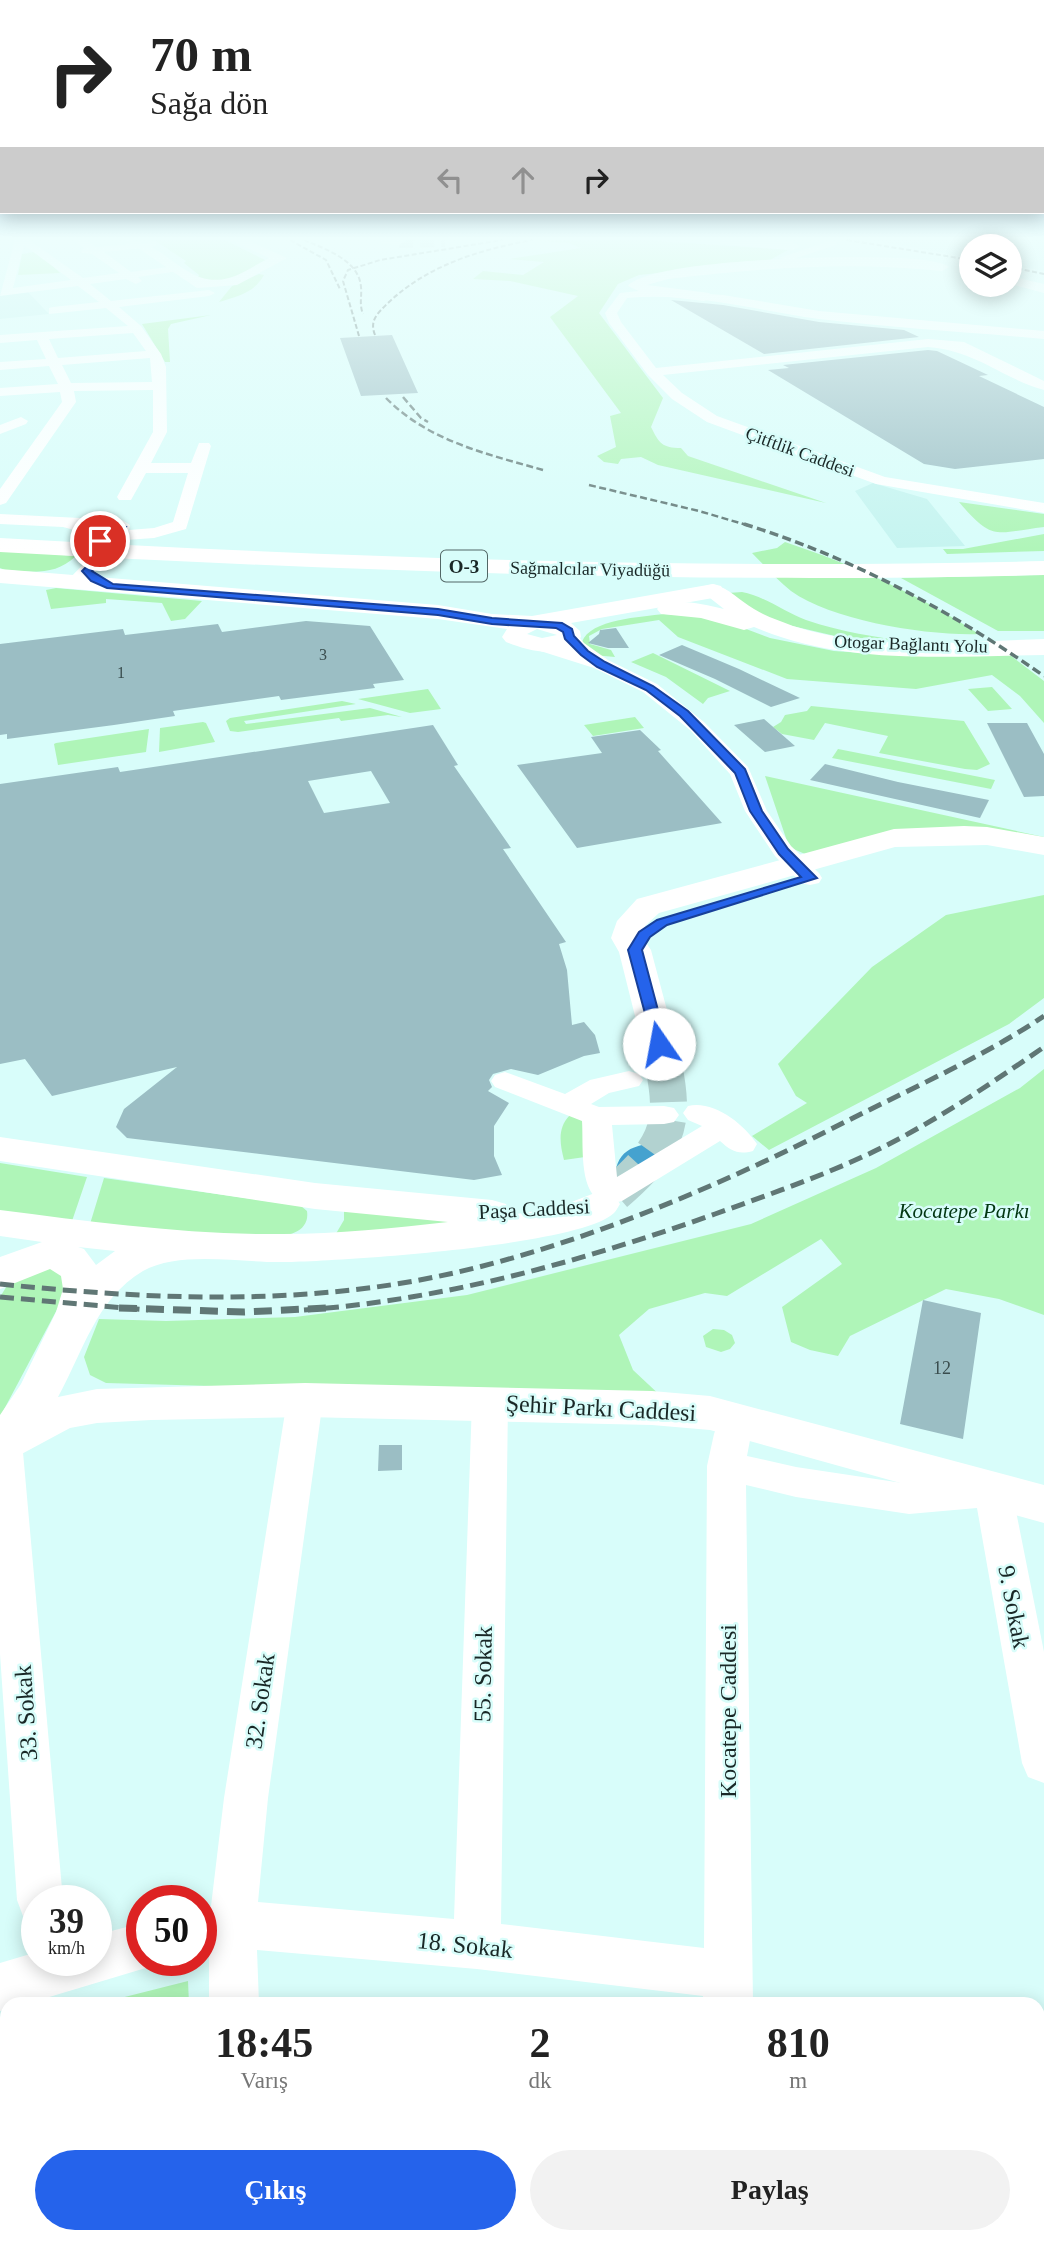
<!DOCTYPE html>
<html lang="tr">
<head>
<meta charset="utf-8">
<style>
	:root { --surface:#fff; --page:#f2f2f2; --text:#222; --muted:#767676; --accent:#2563eb }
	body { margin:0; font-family:Georgia,serif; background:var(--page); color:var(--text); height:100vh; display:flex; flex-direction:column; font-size:26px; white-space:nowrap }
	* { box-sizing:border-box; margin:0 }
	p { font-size:23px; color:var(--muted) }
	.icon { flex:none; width:38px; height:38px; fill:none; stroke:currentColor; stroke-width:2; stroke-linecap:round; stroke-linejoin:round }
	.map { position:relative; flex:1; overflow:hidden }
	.panel { position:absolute; left:0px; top:1997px; width:1045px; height:247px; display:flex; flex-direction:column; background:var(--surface); border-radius:21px 21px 0 0; box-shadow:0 4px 18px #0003 }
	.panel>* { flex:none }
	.hud { position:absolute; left:0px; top:0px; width:1045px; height:214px; box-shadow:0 4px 18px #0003; background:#fff; color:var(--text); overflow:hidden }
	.fabs { position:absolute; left:959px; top:234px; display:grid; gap:14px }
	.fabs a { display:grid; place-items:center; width:63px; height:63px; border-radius:50%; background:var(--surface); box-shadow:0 4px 18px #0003; font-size:35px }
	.speed { position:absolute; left:21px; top:1885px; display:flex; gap:14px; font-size:35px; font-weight:700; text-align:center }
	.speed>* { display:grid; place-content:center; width:91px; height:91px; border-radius:50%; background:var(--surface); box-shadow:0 4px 18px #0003; line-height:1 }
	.speed small { font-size:18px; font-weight:400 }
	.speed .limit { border:10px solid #d22; background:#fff; color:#111 }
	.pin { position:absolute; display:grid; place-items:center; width:60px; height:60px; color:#fff; margin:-30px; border:4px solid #fff; border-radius:50%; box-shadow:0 2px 7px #0007 }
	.me { position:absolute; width:77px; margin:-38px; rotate:348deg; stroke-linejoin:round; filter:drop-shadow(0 0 5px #0008) }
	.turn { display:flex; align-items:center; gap:24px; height:147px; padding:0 35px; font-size:32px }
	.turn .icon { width:91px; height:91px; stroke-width:2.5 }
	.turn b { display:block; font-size:49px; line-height:60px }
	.lanes { display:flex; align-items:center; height:66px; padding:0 35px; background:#0003; justify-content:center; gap:35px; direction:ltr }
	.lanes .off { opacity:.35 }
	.eta { display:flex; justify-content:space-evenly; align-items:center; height:119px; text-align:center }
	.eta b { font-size:42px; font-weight:700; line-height:49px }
	.action { display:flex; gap:14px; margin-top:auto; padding:14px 35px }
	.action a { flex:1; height:80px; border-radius:42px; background:var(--accent); color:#fff; font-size:28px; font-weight:700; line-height:80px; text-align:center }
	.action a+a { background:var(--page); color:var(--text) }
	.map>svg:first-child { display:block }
</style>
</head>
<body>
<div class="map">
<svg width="1044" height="2242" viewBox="0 0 1044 2242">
	<rect width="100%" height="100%" fill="#d8fdfa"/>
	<path fill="#c5f4f0" d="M872,240H1044V271L1010,265V247H971V258Z
		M27,291L49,314L0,319V294Z
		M873,483L927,499L965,546L897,548L855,491Z"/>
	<path fill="#aff5b8" d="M154,240H225L267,261L227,282L197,280L199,275L184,263L186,261Z
		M644,240L788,250L770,260L754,263L639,275L618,284L599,313L663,398L651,427C659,443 662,448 681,448L688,456L826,503L658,465L641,457L621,459L618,464L604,462L597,456L616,447L610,416L621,413L550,317L578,296L510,281L473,279L483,271L523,275L544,262L509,259L581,248L569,243L539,241Z
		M34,252L42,255L60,273L18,275L22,254Z
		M259,274L264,275C254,293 238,296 219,302L232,286Z
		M211,315L171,324L168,329L170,362H165L142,324Z
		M959,502L1044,514V527C995,533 993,542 959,502Z
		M1044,534V551L947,554L943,549H963Z
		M785,542C854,565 918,594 979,634C928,636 833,621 791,591C777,580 765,566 752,553L777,548Z
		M0,550L76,556C55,576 32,572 5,570L0,568Z
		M1044,575V631H998L901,578Z
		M56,588L202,601L185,619L171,621L162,603L106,599V603L51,609L46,590Z
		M742,592C764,596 785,612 806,620C841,632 876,637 912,642L835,636L771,621L728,593Z
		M664,614L717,618L770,638L834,651L890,655L1006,652L1044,681V723L1020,696L992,675L916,689L787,679L678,637L659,620L602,629L589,636L590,644L611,650L615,657L593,655L582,642C590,619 642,617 664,614Z
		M653,653L730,691L708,698L703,704L666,677L631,662Z
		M992,687L1012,709L988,711L968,689Z
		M428,689L441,709L410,713L358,699Z
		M342,701L356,704L244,721L246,724L370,708L402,717L388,715L341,721L339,718L238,732L230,731L226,721L230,718Z
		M811,706L964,721L990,764L977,770L965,769L879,753L888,736L825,723L814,740L782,734L773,727L781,722L785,715L807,711Z
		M635,717L644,728L593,736L584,725Z
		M203,722L206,723L215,742L159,752L160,728Z
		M149,729L146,752L58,765L54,744L56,743Z
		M838,749L995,780L991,789L832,758Z
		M765,776L1044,837V840L1020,835L805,854L789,847Z
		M1044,895V998L1009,1024L769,1150L752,1136L807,1103L796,1096L778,1064L872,967L946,915Z
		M1044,1069V1315L999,1299L946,1289L850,1336L838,1356L810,1350L791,1342L782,1307L842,1264L821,1239L727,1296L705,1293L649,1309L619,1335L633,1370L664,1399L106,1383L90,1375L84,1357L99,1319L166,1321L295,1317L467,1295L751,1224L876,1168L1020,1088Z
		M570,1115L583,1119L585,1157L564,1160C560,1144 557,1128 570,1115Z
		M0,1163L87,1177L71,1224L0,1213Z
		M104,1178L301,1206L307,1211C310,1232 288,1236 271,1238L90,1224Z
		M344,1207L477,1223L334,1237L344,1220Z
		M41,1268L54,1269L62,1274L65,1283L61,1302L0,1417V1297L10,1281Z
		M713,1329L724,1330L732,1335L735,1343L730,1349L721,1352L706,1347L703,1336Z
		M188,1981L189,2004H97Z
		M7,2026V2236H197V2242H0V2028Z"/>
	<path fill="#45a2cf" d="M665,1141L677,1145L614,1186C615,1148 631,1146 665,1141Z"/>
	<path fill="#9bbec4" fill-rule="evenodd" d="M671,300L723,305L819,322L904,330L919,337L764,354Z
		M392,335L418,393L361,396L340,338Z
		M928,350L937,351L988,375L979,376L1044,407V459L955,469L924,464L768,370L789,368L783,365Z
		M306,621L370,626L404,680L373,684L375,688L281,700L279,696L173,711L175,716L114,725L7,739V734L0,735V644L123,629L125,635L218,624L222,632Z
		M616,628L629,648H608L588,643L599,634L600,630Z
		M682,645L739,669L800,698L771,707L715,679L659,655Z
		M764,719L795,746L765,752L734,725Z
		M987,723H1027L1044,754V796L1024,797Z
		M433,725L458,765L454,766L511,848L503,849L566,942L559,944L567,970L572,1025L584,1022L595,1035L600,1053L584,1056L538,1075L511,1069L493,1074L489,1080L492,1087L488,1091L509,1103L494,1126V1156L502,1175L474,1180L127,1138L116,1127L124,1109L177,1067L52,1096L25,1059L0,1064V784L118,767L120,772ZM371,771L390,803L324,813L308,781Z
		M640,730L661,750L658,751L722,823L577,848L517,765L602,753L591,737Z
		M825,764L898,782L989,800L980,818L810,780Z
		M923,1300L981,1313L963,1439L900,1424Z
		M379,1445H402V1470L378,1471Z"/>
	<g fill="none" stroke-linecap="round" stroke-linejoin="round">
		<path stroke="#b2d2d0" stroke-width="14" stroke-dasharray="14 7" stroke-linecap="butt" d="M399,241L445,240"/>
		<path stroke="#b2d2d0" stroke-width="37" stroke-dasharray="37 18" stroke-linecap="butt" d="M615,1193C675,1141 676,1119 659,1044"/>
		<path fill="#fff" fill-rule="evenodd" d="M15,240H29L83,278L119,273L92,254L82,253L81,251L84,248L75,240H87L96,247L156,242V246L152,247L104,252L131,272L175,266L181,269L179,271L138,277L142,281L136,284L126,279L90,284L111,301L209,290L215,293L209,296L119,307L141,326L161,354L166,367L167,432L151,463H191L199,443H209L211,446L186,529L154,538L125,540L80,587L74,588L65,583L108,539L63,527L0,524V514L80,518L86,519L88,524L110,529L116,521L122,520L130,525L129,530L154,528L173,522L188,473H146L131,500H119L117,497L153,432V390L74,391L76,402L6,503L0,505V489L62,402L60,392L0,396V388L58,384L49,366L0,370V362L46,359L37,340L0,343V335L128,326L106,308L49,314V308L53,307L99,302L78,286L0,296ZM24,245L71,280L13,288ZM133,333L146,351L58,358L49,339ZM150,358L152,382L71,383L62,365Z
			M832,240L837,243L836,245L796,258L795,261L779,258Z
			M647,290L723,295L819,311L1044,331V339C969,332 894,328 819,319C755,310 693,292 627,298L617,313L621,322L656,368L928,339L964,342L1044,381V390C1001,378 977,351 928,347L663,375L682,393L717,416L885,477L1044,503V513L876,484L707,422L672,399L648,375L609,323L605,313L620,293Z
			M21,417L28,421L26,424L0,434V425Z
			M569,631L576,633L584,643L608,660L657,684L704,722L748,767L767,811L791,846L819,873L822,878L819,883L810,885L801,883L775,856L745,811L730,774L690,730L643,692L594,668L534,649L531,645L541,639L567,647L559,637Z
			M629,1071L639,1074L643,1080L639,1086L609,1093L591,1104L599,1107L664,1106L674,1108L679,1115L674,1122L664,1124L612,1125L617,1177L702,1126L688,1120L683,1113L688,1106C713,1100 743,1123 757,1144L753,1151C738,1155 731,1151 720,1141L622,1201C576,1214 584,1150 582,1121L495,1087L491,1081L495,1075L505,1072L565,1094L590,1080Z
			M305,1386L318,1390L323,1400L268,1798L258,1902L454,1919L472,1402L477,1392L490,1388L503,1392L508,1402L501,1924L704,1948L707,1466L714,1434L723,1409L736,1405L749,1409L754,1419L747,1456L796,1467L909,1484L993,1476L1006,1480L1012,1491L1044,1652V1783L1028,1777L1022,1763L977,1508L909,1514L796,1497L746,1485L753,2004H703V1996L477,1969L257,1950L259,2004H209V1954L201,1956V1908L211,1906L224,1798L287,1400L292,1390Z
			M4,1427L17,1431L22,1441L63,1900H37V1922L23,1916L17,1900L0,1654V1428Z
			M142,1923V1960H161L159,1964L26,2004H7V2009L0,2011V1963L37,1952V1960H96V1935Z
			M1038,2213L1044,2215V2242H1000L998,2236H1038Z
			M213,2236H267V2242H213Z
			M691,2236H745V2242H691Z"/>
		<path fill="#fff" fill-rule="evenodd" d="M126,240C166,240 185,290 229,278C243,274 257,264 269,258L230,240H247L287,258L237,285L197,288Z
			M380,240H405V241L399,245L381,243Z
			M0,569L438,605L492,614L532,616L713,584L721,586L724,591L721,596L713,598L571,623L580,631L581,637C564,661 528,651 506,642L502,637L507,629L438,619L0,583ZM537,629L557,635L542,638L527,634Z
			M964,826L987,827L1044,837V855L987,845L895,847L659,913L645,926L643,938L651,950L676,1044L671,1051L659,1054L647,1051L642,1044L619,952L611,938L617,921L637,899L894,829Z
			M0,1137L315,1183L492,1200L506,1204L510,1215L556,1208L600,1191L614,1195L620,1204C618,1207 616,1211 614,1213C580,1246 340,1261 284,1262C242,1263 180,1250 143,1271C96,1299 83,1352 58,1397L97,1389L305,1383L652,1391L710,1396L1044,1485V1523L710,1430L652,1425L305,1417L151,1420L97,1423L70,1428L16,1457L0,1462V1415L21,1384L56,1312L63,1289L61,1276L50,1269L0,1289V1257L42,1242L0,1236V1210C94,1222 188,1235 283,1234C338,1234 393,1228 448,1222L315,1209L0,1161ZM78,1247L115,1251L96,1265L84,1249Z"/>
		<path fill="#fff" fill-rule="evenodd" d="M715,240C734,240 786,235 800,246L793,250L722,244Z
			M839,257C860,257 936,256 949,267L942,271C850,261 760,268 668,279L647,285L709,293L712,296L709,299L704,301L645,294L628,286C650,262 801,258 839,257Z
			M1010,276L1044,284V293L1010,284Z
			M0,538C348,558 695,570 1044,561V575C695,584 348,571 0,552Z
			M713,584C729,588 740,601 754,609C765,616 780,621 793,626C872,652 963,641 1044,639V655C947,656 845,666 754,627L744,630L701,618L661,614L657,609L661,604C681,599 704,604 724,609L701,591L705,586Z"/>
		<path stroke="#607775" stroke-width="2" stroke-dasharray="5 2.5" stroke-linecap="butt" d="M290,240L326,260L340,289
			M304,240C325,249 359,260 361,287C362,297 359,304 363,314
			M847,240L971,260
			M1010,267L1044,274
			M375,335C369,320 378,313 388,303C428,265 479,250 532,240
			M359,336L343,281L348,270L380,260L502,240"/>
		<path stroke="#607775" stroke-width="2.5" stroke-dasharray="7 3.5" stroke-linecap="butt" d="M403,397L421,418L428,422
			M386,398C428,441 487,454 543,470
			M589,485L699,511L750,526"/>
		<path stroke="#607775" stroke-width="3.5" stroke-dasharray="9 4.5" stroke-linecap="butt" d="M744,524C853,558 951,611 1044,676"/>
		<path stroke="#607775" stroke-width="5" stroke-dasharray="14 7" stroke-linecap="butt" d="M0,1284C125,1297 250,1304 376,1287C535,1266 706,1193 849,1120C914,1087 983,1057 1044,1016
			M0,1297L148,1310
			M304,1310C445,1300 582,1261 715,1214C773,1193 832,1173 887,1145C942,1117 993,1082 1044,1047"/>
		<path stroke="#607775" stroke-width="7" stroke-dasharray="18 9" stroke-linecap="butt" d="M119,1308L244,1312L327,1308"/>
	</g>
	<linearGradient id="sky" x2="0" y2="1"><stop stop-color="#67adde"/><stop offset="0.43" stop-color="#edfefd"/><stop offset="1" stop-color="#edfefd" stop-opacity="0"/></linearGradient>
	<rect width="1044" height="554" fill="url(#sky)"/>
	<path fill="#2563eb" stroke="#184099" stroke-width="2" d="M103,523L126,527L118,545L92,571L113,584L438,609L492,618L562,623L572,629L574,636L588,651L605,662L653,686L688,711L745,769L762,811L788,849L817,878L667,925L650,937L642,950L667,1044L659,1049L654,1047L628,950L639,932L657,920L801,877L779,854L750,811L735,773L680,716L646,690L597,667L581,655L565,639L563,632L556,628L492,624L438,615L107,588L91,581L82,571L111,542L116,529H105V541L97,543L96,528Z"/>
	<g text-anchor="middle" stroke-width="5" stroke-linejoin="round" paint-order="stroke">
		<g font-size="16" fill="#3a4d4e">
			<text x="323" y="660">3</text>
			<text x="121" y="678">1</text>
		</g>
		<g font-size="18" fill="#192726" stroke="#d8fdfa">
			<text transform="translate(800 452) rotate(20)" y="6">Çitftlik Caddesi</text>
			<text transform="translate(590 569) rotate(1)" y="6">Sağmalcılar Viyadüğü</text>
			<text transform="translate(911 644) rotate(2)" y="6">Otogar Bağlantı Yolu</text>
		</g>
		<g font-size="18" fill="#3a4d4e">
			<text x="942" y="1374">12</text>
		</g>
		<rect fill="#d8fdfa" stroke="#526766" stroke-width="2" x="441" y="550.5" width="46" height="31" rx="5"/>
		<g font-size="19" font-weight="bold" fill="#192726">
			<text x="464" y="573">O-3</text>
		</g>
		<g font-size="21" fill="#192726" stroke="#d8fdfa">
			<text transform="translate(534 1209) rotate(-3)" y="7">Paşa Caddesi</text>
		</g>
		<g font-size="21" font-style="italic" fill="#023712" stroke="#d8fdfa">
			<text x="964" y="1218">Kocatepe Parkı</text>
		</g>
		<g font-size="24" fill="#192726" stroke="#d8fdfa">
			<text transform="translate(601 1408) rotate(3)" y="8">Şehir Parkı Caddesi</text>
			<text transform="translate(1014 1607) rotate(79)" y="8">9. Sokak</text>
			<text transform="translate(483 1674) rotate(-89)" y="8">55. Sokak</text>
			<text transform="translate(260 1701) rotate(-82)" y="8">32. Sokak</text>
			<text transform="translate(728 1711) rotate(-90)" y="8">Kocatepe Caddesi</text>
			<text transform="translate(26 1713) rotate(-94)" y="8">33. Sokak</text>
			<text transform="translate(465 1945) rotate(6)" y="8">18. Sokak</text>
		</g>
	</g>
</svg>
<div class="fabs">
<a><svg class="icon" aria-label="layers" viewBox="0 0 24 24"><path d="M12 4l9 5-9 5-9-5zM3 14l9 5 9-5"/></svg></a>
</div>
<div class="speed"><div>39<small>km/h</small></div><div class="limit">50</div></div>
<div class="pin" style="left:100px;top:541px;background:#d93025"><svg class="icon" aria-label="arrive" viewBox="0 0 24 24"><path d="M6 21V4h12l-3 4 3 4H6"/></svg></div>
<svg class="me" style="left:659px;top:1044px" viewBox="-20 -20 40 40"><circle r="19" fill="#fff"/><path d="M0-13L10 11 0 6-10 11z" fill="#2563eb"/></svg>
<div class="hud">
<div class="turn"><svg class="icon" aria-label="right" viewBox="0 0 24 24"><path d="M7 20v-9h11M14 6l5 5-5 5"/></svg><div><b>70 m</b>Sağa dön</div></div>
<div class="lanes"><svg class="icon off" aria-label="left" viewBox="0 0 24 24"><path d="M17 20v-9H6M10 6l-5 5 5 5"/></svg><svg class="icon off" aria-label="ahead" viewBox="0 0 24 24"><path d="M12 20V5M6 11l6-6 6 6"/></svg><svg class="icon" aria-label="right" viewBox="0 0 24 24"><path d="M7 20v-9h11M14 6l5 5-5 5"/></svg></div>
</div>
<section class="panel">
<div class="eta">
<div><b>18:45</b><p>Varış</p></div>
<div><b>2</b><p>dk</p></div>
<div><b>810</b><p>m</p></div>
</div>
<div class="action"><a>Çıkış</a><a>Paylaş</a></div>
</section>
</div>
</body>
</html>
